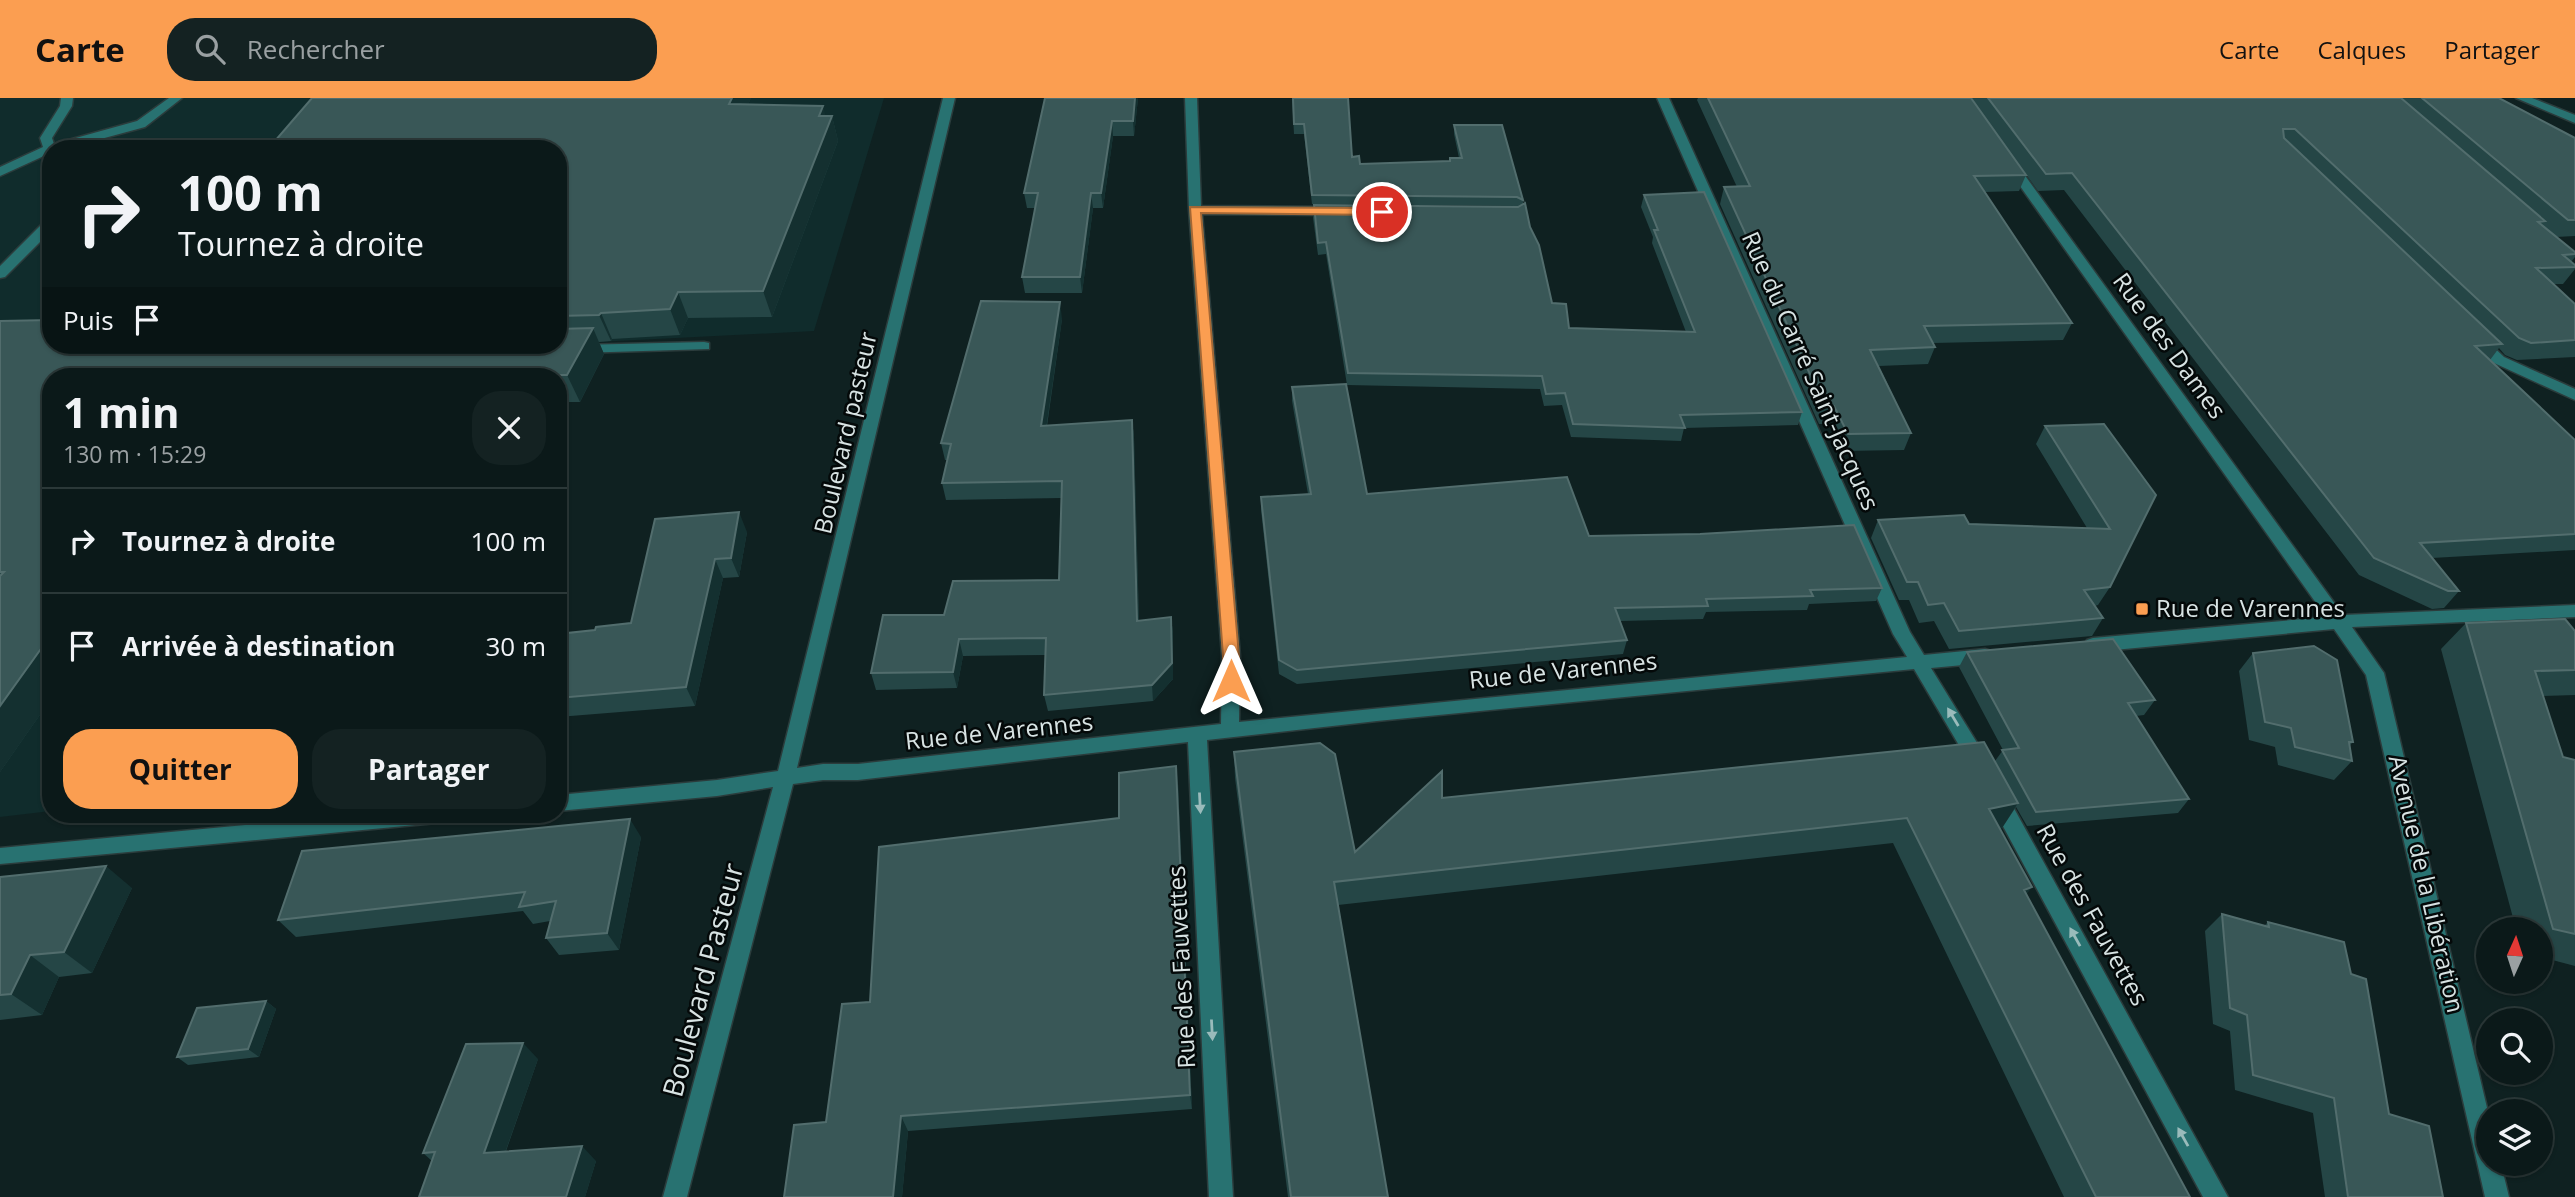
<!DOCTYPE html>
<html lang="fr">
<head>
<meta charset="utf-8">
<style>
	:root { --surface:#0b1919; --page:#142222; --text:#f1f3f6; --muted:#9aa0a2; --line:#2b3838; --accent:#fb9e51 }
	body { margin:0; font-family:"Open Sans",sans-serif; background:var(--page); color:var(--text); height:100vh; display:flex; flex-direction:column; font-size:26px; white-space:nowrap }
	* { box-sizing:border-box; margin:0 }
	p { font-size:23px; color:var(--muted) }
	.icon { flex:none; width:38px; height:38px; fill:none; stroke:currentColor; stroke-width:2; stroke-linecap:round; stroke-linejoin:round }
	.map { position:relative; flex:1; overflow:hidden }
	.side { position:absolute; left:42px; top:270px; width:525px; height:455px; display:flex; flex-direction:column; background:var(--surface); border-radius:28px; box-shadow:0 2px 5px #0004,0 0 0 2px var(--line) }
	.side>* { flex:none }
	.hud { position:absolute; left:42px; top:42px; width:525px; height:214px; border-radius:28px; box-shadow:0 2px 5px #0004,0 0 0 2px var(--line); background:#0b1919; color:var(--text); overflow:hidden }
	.needle { width:46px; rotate:3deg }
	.fabs { position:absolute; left:2476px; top:819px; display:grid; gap:14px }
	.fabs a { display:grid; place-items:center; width:77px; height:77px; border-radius:50%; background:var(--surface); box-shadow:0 2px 5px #0004,0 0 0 2px var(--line); font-size:35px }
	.pin { position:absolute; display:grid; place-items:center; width:60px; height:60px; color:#fff; margin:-30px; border:4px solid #fff; border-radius:50%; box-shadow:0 2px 7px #0007 }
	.me { position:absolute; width:77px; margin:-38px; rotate:0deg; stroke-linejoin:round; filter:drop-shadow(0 0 5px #0008) }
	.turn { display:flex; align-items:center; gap:24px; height:147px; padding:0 21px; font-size:32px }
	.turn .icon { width:91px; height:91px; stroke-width:2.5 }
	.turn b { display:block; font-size:49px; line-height:60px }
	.then { display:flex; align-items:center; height:66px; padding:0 21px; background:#0003; gap:14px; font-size:26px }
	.round { display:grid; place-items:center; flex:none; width:74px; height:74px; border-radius:28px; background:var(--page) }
	.headline { display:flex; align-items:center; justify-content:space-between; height:119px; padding:0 21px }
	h1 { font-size:42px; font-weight:700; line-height:52px }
	.button { display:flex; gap:14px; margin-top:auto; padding:14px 21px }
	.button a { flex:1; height:80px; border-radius:28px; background:var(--accent); color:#111; font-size:28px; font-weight:700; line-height:80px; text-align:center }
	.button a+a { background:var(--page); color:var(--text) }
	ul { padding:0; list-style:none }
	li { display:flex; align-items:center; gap:21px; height:105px; padding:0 21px; border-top:2px solid var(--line) }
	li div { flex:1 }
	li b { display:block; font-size:26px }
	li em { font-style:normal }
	header { display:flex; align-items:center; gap:42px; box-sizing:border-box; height:98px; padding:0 35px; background:var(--accent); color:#111 }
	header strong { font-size:33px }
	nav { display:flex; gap:38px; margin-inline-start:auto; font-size:24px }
	.search { width:490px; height:63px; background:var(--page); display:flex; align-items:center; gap:18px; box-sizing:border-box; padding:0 24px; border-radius:28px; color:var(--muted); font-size:26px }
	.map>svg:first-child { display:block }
</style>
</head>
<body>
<header>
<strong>Carte</strong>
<div class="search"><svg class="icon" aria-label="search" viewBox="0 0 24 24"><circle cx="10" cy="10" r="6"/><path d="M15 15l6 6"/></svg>Rechercher</div>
<nav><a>Carte</a><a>Calques</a><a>Partager</a></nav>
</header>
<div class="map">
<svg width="2575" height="1099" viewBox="0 0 2575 1099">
	<rect width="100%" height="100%" fill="#0f2121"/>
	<path fill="#102c2c" d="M0,0H884L814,233L558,246V51H51V713L0,719Z"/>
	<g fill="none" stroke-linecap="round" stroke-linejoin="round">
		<g stroke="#2b3c3c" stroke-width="3">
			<path id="minor" d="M61,0H73L72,8L52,40L54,46L137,23L169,0H182L145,29L64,51H51V60L46,57L0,78V69L43,49L40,40L60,8Z
				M943,0H955L797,670L823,666H858L1221,626L1222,558L1189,112L1185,0H1197L1201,108L1334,109L1340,113L1334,117L1202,116L1240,558L1239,624L1907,559L1893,536L1657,0H1669L1910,534L1924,557L1985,551L1991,553L1994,558L1991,563L1985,565L1931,570L1987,661L1989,666L1987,671L1980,674L1973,671L1914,571L1377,623L1207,642L1233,1099H1209L1188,644L858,682H823L793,686L687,1099H663L773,689L717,698L558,713V697L717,682L778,673Z
				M2516,0H2532L2575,17V25Z
				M2009,60L2013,61L2343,517L2575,507V519L2352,529L2384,575L2488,1014V1066H2501L2509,1099H2485L2366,577L2334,531L2093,554L2087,552L2084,547L2087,542L2093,540L2326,519L2003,64Z
				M51,121V133L5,179L0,180V168L46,122Z
				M2477,237L2482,238L2504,259L2575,291V302L2494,265L2470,241Z
				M704,244L709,245V251L578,255L571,251L578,247Z
				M1998,692L2005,694L2228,1099H2203L1991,706L1988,700L1991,694Z
				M363,716H457L454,722L447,724L0,766V750Z"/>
		</g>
		<use href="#minor" fill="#287271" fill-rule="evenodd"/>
	</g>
	<path fill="#254646" d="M312,0H751L748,6L832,18L838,43L772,219L688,220L680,237L612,241L611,243L599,244L604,256L580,304H558V278H51V601L0,674V223L51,247H558V51Z
		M1138,0L1134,38H1113L1103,110H1093L1082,195H1025L1022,179L1035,110H1027L1024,95Z
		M1292,0L1360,66L1449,63L1450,60H1459L1454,36V27L1523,102V106L1552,205L1569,230L1686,234L1652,145L1653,139L1641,109L1644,97L1802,314L1798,327L1684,330L1681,343L1571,339L1562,307L1544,308L1540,291L1347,287L1326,156L1318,157L1313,120L1314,107L1518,109L1516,108L1312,106L1304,36H1294Z
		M1698,0H2499L2575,40V138L2556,139L2575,154V159L2571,164L2575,167V171L2563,186H2553L2575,206V259L2517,262L2505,257L2499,250L2490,262L2575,342V452L2432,460L2459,493L2444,510L2432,511L2359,477L2064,92L2038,93L2020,68L2026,77L2019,93L1985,94L2072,225L2063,242L1933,245L1935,249L1928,266L1879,268L1911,335L1904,352L1841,353L1828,326H1819L1720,106L1724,89H1737L1697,2Z
		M1062,221L1047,328L1132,322L1134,339L1139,523L1171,519L1173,536V581L1153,603L1048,613L1044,597L1045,557L963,558L957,590L876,592L871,575L944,517L1059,482L1061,400L946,402L942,385L947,362H945L941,345Z
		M1292,289L1367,396L1589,438L1882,490L1876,503L1809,506L1807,512L1706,514L1703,521L1620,523L1627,542L1623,556L1297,586L1279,576L1261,412V399L1308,396L1292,303Z
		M2045,328L2156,397L2110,489L2098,507L2095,508L2103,520L2092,538L1949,551L1934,523L1919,525L1909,502H1899L1871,440L1878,422L2087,430L2036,346Z
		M747,434L739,479L723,480L695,608L558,619V536L595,532L631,525Z
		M2466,525L2575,533V597L2543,598L2563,659L2575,662V868L2541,859V831H2516L2441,551Z
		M1967,554L2155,602L2144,617L2136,618L2189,701L2178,715L2027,728L2016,709L2002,730L2000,731L2026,796L2190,1099H2064L1893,745L1338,807L1388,1099H1288L1235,680L1234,654L1355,754L1442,700L1995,663L2003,652L1959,569Z
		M2253,555L2353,644L2349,648L2352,663L2334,682L2278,667L2275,649L2249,642L2239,573Z
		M1178,685L1192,1011L908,1033L902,1099H784L826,1024L870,904L1119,720Z
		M641,739L619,852L559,857L546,840L550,823L533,826L523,813L296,839L278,822Z
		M0,779L132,790L92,875L59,879L42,917L0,922Z
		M2222,816L2264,828L2268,824L2351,876L2389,1016L2443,1099H2325L2313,1015L2235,992L2230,933L2213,926L2205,833Z
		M266,903L276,911L259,959L188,967L177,959Z
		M538,961L506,1053L596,1063L585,1099H419L432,1063L423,1055Z"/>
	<path fill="#143030" d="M732,0H751L737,31L729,6Z
		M1135,0H1138L1134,38L1133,23Z
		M823,8L828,27L832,18L838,43L772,219L763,193Z
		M1112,23L1113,38L1103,110L1101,95Z
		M1091,95L1093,110L1082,195L1080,179Z
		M678,194L688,220L680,237L670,211Z
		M1060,204L1062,221L1044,345L1041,328Z
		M601,215L612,241L611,243L599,217Z
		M593,230L604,256L580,304L567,277Z
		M1132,322L1134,339L1139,540L1137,523Z
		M739,414L747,434L739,479L731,460Z
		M715,461L723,480L695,608L686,589Z
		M1171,519L1173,536V581L1153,603L1152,587Z
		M48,541L51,544V601L0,674V608Z
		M959,541L963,558L957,590L953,574Z
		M1176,668L1178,685L1192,1011L1190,997Z
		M2018,705L2002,730L1973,736L1989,711Z
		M630,721L641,739L619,852L607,835Z
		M106,768L132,790L92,875L64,854Z
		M2032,789L2014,813L2024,792Z
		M30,857L59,879L42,917L11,896Z
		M266,903L276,911L259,959L248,951Z
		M523,945L538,961L500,1069L484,1055Z
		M901,1018L908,1033L902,1099H893Z
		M582,1048L596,1063L585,1099H566Z"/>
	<path fill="#395757" stroke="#526d6d" stroke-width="2" d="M312,0H732L729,6L823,8L819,18H832L763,193L678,194L670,211L601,215L599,217L558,218V51H268Z
		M1045,0H1135L1133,23H1112L1101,95H1091L1080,179H1022L1038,95H1024Z
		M1293,0H1348L1352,59L1359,58L1360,66L1450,63V60H1462L1454,27H1502L1523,102L1517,99L1312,97L1304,26H1294Z
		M1708,0H1971L2026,77L1974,78L2072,225L1924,228L1935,249L1870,252L1911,335L1848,336L1834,308L1825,309L1724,89L1750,88Z
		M1988,0H2401L2545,123L2538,124L2575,154V156L2563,157L2575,167V169L2536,170L2575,206V242L2531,245L2519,240L2295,31H2283L2284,40L2502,246L2475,248L2575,342V436L2420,445L2459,493H2448L2374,460L2072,75L2046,76Z
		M2422,0H2499L2575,40V122H2568Z
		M1704,94L1802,314L1680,317L1685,330L1573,326L1565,295L1546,296L1542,278L1348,275L1326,144L1318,145L1314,107L1518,109L1525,105L1530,129L1539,147L1552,205L1566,206L1569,230L1695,234L1654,132H1658L1644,97Z
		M981,203L1060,204L1041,328L1132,322L1137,523L1171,519L1172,565L1152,587L1044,597L1046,540L959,541L953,574L871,575L883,517H944L953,483L1059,482L1062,383L942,385L951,346L941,345Z
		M51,222V247H558V231L593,230L567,277L51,278V541H48L0,608V478L4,474H0V223Z
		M1346,286L1367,396L1567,379L1589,438L1700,436L1854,427L1882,490L1810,492L1813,498L1706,501L1708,508L1615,510L1627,542L1297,572L1279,562L1261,399L1311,396L1292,289Z
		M2104,326L2156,397L2110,489L2084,492L2103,520L1959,533L1944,505L1928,507L1918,484H1907L1878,422L1964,417L1969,426L2110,431L2045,328Z
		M739,414L731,460L715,461L686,589L558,600V536L595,532L596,529L631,525L655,421Z
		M2565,521L2575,533V572L2535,573L2563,659L2575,662V836L2553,831L2466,525Z
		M2113,541L2155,602L2128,605L2189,701L2036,714L2002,652L2019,650L1967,554Z
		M2314,548L2337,562L2353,644H2349L2352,663L2295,649L2291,630L2265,624L2253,555Z
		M1984,644L2018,705L1989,711L2032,789L2024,792L2190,1099H2096L1907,720L1334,784L1388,1099H1291L1234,654L1320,645L1335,656L1355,754L1442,673V700Z
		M1176,668L1190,997L901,1018L893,1099H784L794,1027L826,1024L842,906L870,904L879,749L1119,720V675Z
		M630,721L607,835L546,840L556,803L519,809L525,794L278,822L302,753Z
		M106,768L64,854L30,857L11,896L0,897V779Z
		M2222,816L2269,829L2268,824L2344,844L2351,876L2366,881L2389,1016L2429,1028L2443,1099H2348L2334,1000L2253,977L2247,917L2230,910Z
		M266,903L248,951L177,959L197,910Z
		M523,945L484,1055L582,1048L566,1099H419L435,1054L423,1055L466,946Z"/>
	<defs><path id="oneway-solid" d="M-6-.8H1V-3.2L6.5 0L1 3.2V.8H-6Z" transform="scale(1.75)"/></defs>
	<g fill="#9abbbb">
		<use href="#oneway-solid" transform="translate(1953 619) rotate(-121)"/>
		<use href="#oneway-solid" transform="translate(1200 705) rotate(87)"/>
		<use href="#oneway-solid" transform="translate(2075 839) rotate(-119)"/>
		<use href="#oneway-solid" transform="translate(1212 932) rotate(87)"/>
		<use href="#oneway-solid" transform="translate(2183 1039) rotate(-119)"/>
	</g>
	<path fill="#fb9e51" stroke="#a36735" stroke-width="2" d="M1190,109L1382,110L1388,114L1382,117L1201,115L1239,558V583L1231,589L1223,583V558Z"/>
	<rect fill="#fb9e51" stroke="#040909" stroke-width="2.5" x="2135" y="504" width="14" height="14" rx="3.5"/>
	<g text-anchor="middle" stroke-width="5" stroke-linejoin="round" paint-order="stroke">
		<g font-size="24" fill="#d8e3e3" stroke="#040909">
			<text transform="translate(2169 248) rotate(54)" y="8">Rue des Dames</text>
			<text transform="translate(1810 273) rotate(66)" y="8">Rue du Carré Saint-Jacques</text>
			<text transform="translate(846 335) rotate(-77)" y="8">Boulevard pasteur</text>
			<text transform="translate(1563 573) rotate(-6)" y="8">Rue de Varennes</text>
			<text transform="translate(999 634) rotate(-6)" y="8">Rue de Varennes</text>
			<text transform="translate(2426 786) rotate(77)" y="8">Avenue de la Libération</text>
			<text transform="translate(2092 817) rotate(61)" y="8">Rue des Fauvettes</text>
			<text transform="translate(1182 869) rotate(-93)" y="8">Rue des Fauvettes</text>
		</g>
		<g font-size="24" fill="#d8e3e3" stroke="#040909" text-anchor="start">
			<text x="2156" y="519">Rue de Varennes</text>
		</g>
		<g font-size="28" fill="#d8e3e3" stroke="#040909">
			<text transform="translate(703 882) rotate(-75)" y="10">Boulevard Pasteur</text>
		</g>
	</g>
</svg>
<div class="fabs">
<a><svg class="needle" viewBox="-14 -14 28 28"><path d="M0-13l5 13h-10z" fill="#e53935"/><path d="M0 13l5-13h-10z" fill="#9aa0a2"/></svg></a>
<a><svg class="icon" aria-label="search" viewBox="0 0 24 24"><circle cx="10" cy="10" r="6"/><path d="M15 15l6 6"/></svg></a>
<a><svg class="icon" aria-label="layers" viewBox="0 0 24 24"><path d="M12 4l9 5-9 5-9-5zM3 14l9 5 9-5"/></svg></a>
</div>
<div class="pin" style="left:1382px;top:114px;background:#d93025"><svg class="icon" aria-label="arrive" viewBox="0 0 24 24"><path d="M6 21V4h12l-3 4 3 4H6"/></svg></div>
<svg class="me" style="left:1231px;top:583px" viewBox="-20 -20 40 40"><path d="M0-17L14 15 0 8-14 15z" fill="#fb9e51" stroke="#fff" stroke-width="4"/></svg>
<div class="hud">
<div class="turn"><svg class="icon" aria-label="right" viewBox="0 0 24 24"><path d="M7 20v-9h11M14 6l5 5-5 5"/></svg><div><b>100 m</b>Tournez à droite</div></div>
<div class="then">Puis<svg class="icon" aria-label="arrive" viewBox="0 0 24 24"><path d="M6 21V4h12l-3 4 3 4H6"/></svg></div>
</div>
<section class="side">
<div class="headline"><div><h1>1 min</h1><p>130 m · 15:29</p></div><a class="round"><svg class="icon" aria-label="close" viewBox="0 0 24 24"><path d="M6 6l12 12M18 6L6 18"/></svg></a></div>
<ul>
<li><svg class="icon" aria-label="right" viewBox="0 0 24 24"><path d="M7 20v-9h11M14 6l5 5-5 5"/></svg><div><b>Tournez à droite</b></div><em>100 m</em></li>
<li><svg class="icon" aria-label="arrive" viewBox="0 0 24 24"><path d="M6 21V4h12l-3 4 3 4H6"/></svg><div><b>Arrivée à destination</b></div><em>30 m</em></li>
</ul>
<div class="button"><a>Quitter</a><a>Partager</a></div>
</section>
</div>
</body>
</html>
